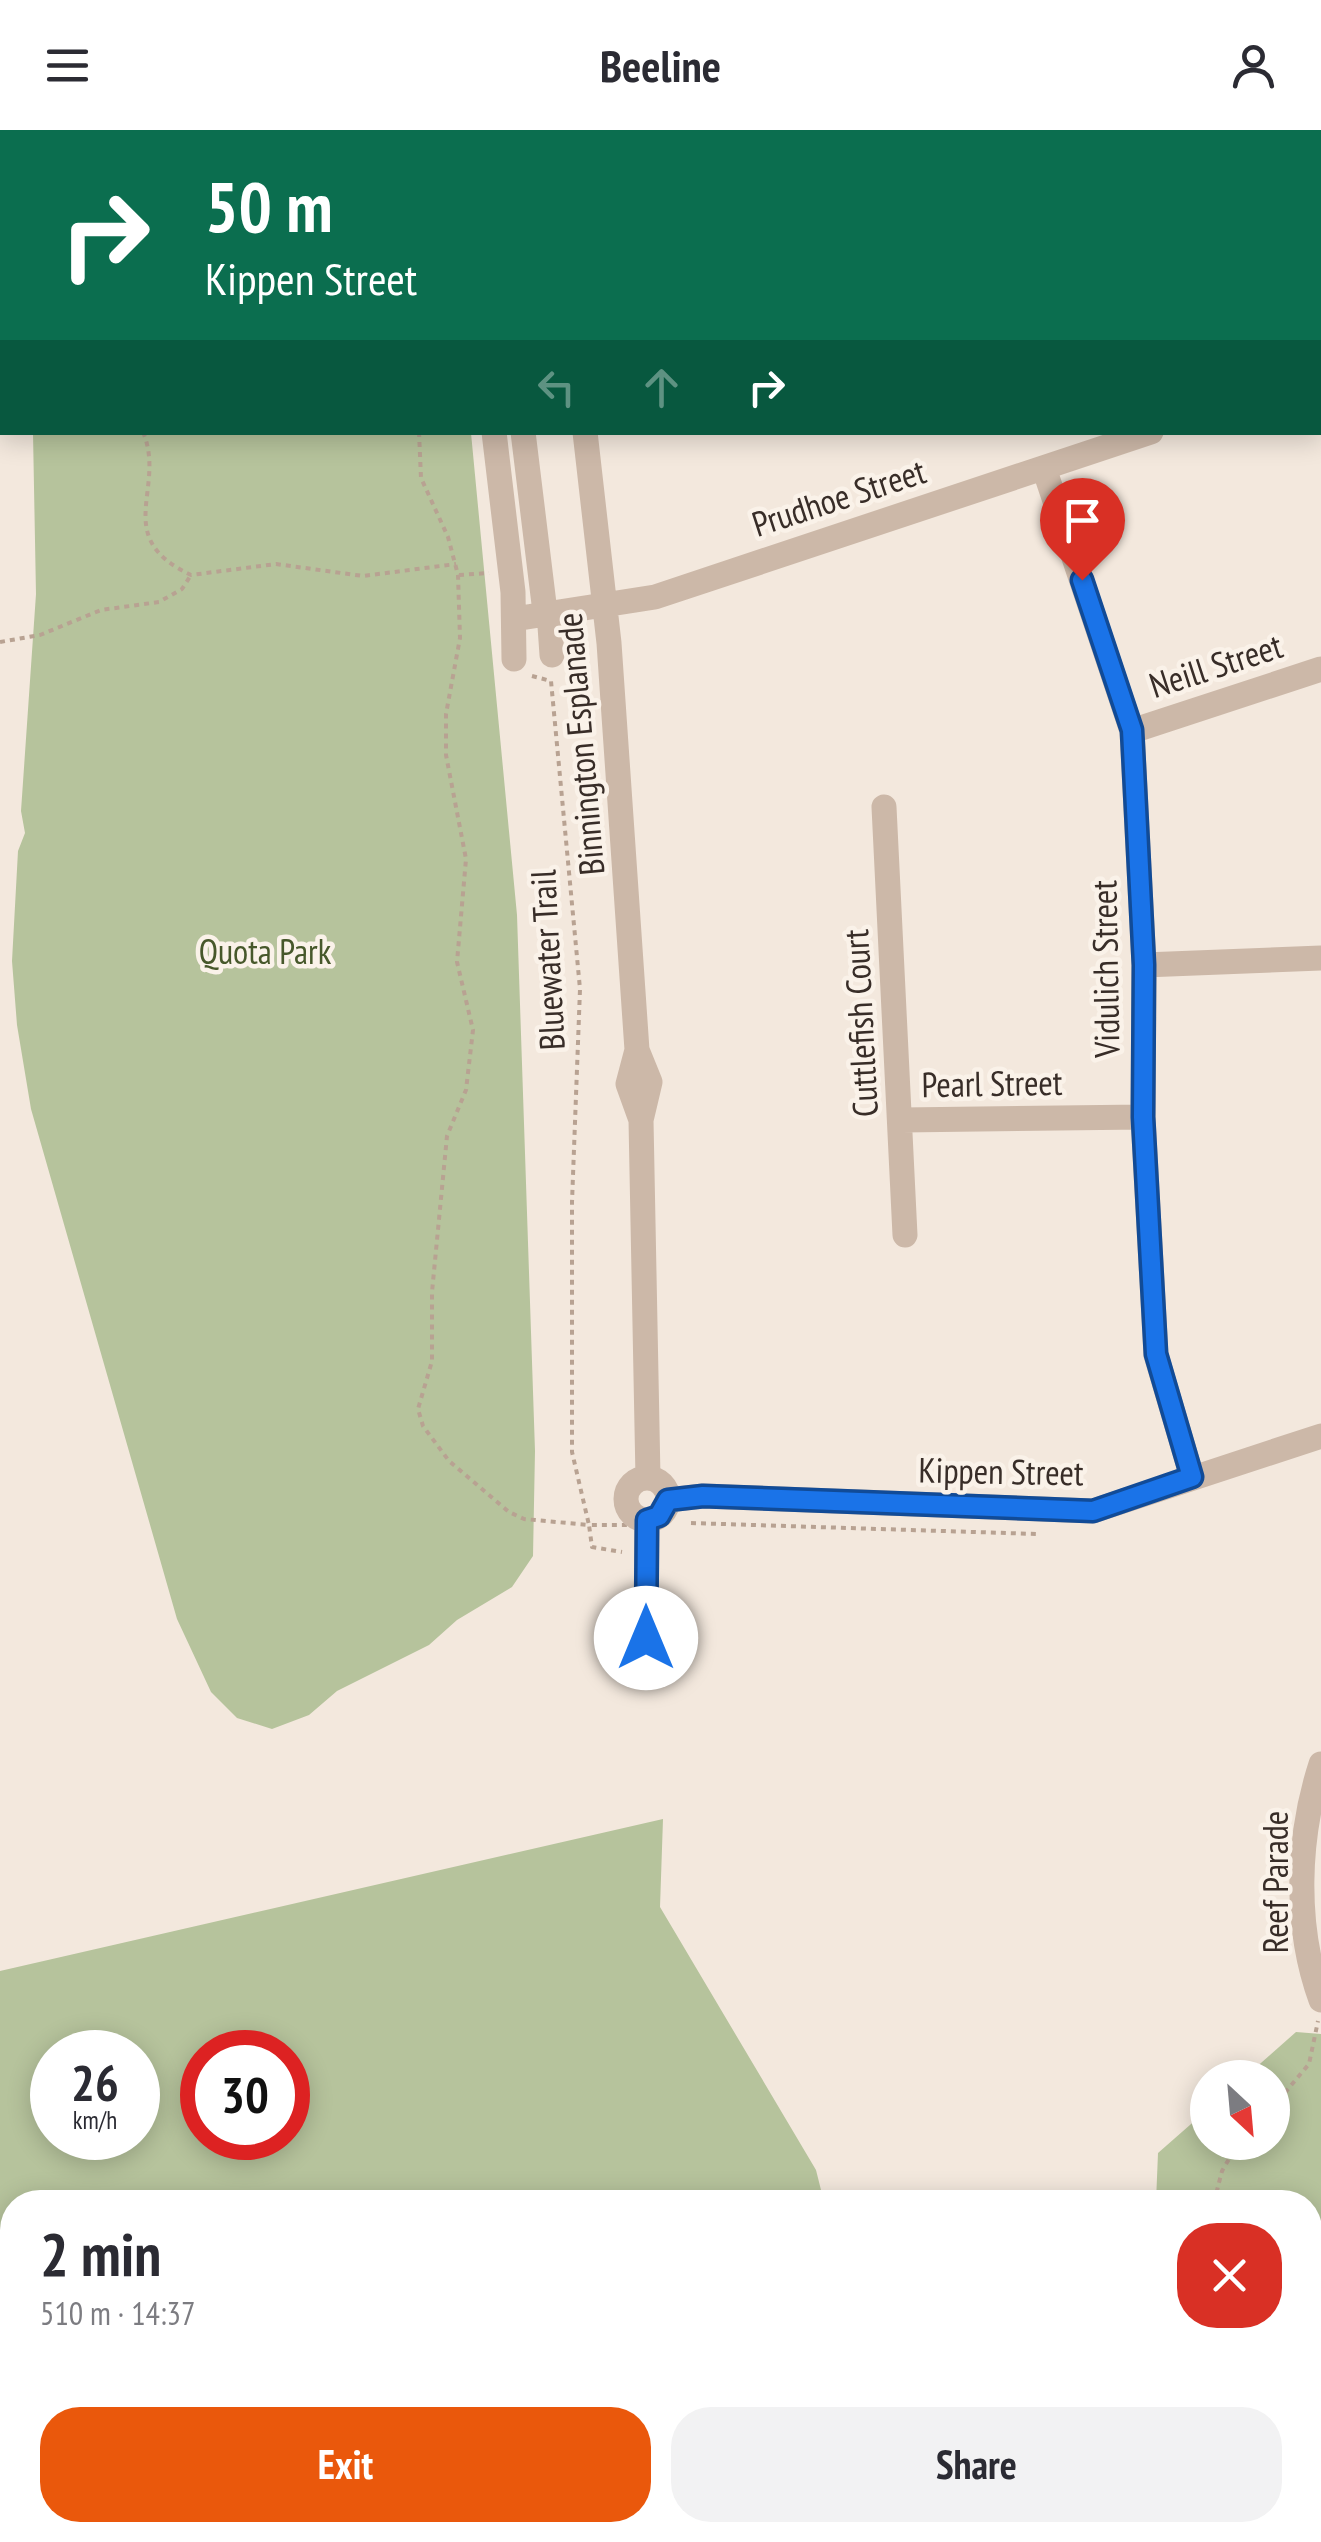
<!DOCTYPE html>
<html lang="en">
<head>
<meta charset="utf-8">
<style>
	:root { --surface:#fff; --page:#f2f2f3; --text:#2b2b33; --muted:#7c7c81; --accent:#ea580c }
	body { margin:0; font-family:"PT Sans Narrow",sans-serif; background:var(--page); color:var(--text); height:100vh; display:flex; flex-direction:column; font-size:38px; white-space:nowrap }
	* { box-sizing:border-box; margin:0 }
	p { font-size:32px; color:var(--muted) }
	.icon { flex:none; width:55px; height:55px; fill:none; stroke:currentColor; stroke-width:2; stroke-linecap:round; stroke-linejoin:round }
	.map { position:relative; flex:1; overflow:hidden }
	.details { position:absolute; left:0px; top:2060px; width:1322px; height:352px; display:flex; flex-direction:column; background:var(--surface); border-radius:40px 40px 0 0; box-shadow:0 5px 25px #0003 }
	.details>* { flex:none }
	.hud { position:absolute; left:0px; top:0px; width:1322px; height:305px; box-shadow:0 5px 25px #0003; background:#0b6e4f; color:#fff; overflow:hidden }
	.needle { width:65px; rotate:154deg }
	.fabs { position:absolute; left:1190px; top:1930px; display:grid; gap:20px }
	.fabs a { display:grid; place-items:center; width:100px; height:100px; border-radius:50%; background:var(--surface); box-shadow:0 5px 25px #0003; font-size:50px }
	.speed { position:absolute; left:30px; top:1900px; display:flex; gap:20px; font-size:50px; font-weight:700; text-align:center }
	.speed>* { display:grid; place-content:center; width:130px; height:130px; border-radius:50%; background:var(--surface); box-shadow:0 5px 25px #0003; line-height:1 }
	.speed small { font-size:25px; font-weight:400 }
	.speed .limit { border:15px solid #d22; background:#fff; color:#111 }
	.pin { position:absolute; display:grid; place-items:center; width:85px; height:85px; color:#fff; margin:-102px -42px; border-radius:50% 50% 50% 0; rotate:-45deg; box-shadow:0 0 10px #0007 }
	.pin .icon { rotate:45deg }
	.me { position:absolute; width:110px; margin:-55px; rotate:0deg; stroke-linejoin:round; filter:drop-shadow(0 0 8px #0008) }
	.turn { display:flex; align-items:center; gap:35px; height:210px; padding:0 40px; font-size:45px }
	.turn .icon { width:130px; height:130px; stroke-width:2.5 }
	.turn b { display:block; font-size:70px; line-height:85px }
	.lanes { display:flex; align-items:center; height:95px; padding:0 40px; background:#0003; justify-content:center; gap:50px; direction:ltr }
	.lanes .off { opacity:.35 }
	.round { display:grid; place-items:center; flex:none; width:105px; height:105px; border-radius:40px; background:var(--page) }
	.summary { display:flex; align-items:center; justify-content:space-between; height:170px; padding:0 40px }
	h1 { font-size:60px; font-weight:700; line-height:75px }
	.action { display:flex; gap:20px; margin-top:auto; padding:20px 40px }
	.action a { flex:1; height:115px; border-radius:40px; background:var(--accent); color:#fff; font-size:40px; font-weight:700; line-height:115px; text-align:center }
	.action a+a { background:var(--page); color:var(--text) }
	header { display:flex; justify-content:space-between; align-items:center; height:130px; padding:0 40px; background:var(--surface); font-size:45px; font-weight:700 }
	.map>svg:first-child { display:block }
</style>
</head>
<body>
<header><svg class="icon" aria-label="menu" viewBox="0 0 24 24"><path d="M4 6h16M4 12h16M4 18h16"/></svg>Beeline<svg class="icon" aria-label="person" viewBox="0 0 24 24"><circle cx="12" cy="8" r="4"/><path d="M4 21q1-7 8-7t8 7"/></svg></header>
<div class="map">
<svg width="1321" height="2412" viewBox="0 0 1321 2412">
	<rect width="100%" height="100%" fill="#f3e8dd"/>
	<path fill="#b6c39c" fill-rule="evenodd" d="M0,0H428L429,2H2V70Z
		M33,303H471L517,785L535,1321L533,1426L512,1457L457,1490L429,1515L337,1561L309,1585L272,1599L237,1588L211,1562L177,1489L31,979L17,895L12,831L18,721L25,703L21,681L36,464Z
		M663,1689L660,1777L816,2040L824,2072H12V2400H851L849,2412H0V1841ZM52,1922H138V2008H52ZM288,1922V2008H202V1922Z
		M1296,1902L1321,1904V2249L1310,2248V2072H1156L1158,2023L1207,1980L1208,2012H1272V1948L1245,1947Z"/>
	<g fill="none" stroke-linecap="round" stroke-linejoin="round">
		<path stroke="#7aafb1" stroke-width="6" d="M1310,2156L1321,2128"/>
		<path stroke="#b8a292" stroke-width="4" stroke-dasharray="5 5" stroke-linecap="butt" d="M320,0L321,2
			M210,2L211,0
			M0,273H2
			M143,302C167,359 110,407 191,445L276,434L363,446L456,434
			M419,302L421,348L448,407L458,445L460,508L446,584V625L466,729L457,832L473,900L466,960L447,1006L432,1162V1231L418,1279L423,1296L449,1331L509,1382L524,1389L589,1395L592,1417L622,1422
			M459,445L489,443
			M0,512L40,505L101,480L159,472L182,459L191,445
			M532,546L551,551L580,859L572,1072V1322L589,1395H627
			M691,1393L1037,1404
			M1272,1978L1309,1934L1318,1891
			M1214,2072L1222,2041L1239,2012"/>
		<path stroke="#ccb8a8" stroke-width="25" d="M452,0L453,2
			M481,0L482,2
			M542,0L543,2
			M1035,2L1036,0
			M1320,247H1321
			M494,302L513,462L514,529
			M523,302L545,482
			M585,302L609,513L637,920L650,952L641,990L648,1348
			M1044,338L1132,601L1144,835L1143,987L1156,1225L1192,1347
			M549,482L552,525
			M514,489L655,467L1151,302
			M1132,601L1321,539
			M884,677L905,1105
			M1144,835L1321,828
			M637,920L628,954L641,990
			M902,990L1143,987
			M626 1369a21 21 0 1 1 42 0a21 21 0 1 1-42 0Z
			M668,1370L703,1366L1093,1381L1321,1306
			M646,1508L647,1390
			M1321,1634C1297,1708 1294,1796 1321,1870
			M1273,2412L1274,2400"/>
	</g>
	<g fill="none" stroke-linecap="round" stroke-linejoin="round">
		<g stroke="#114b97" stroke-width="25">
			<path id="route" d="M646,1508L647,1390L659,1386L668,1370L703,1366L1093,1381L1192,1347L1156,1224L1143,987L1144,835L1132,600L1082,450"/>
		</g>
		<use href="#route" stroke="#1a73e8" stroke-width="18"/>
	</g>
	<g text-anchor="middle" stroke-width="9" stroke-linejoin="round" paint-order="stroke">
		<g font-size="35" fill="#382d28" stroke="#faf2e9">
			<text transform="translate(839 368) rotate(-18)" y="12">Prudhoe Street</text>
			<text transform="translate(1216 536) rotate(-18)" y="12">Neill Street</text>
			<text transform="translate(581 614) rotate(-95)" y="12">Binnington Esplanade</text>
			<text transform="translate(548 830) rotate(-93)" y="12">Bluewater Trail</text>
			<text transform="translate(1106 839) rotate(-91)" y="12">Vidulich Street</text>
			<text transform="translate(861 893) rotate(-93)" y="12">Cuttlefish Court</text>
			<text transform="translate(992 954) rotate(-1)" y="12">Pearl Street</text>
			<text transform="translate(1001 1342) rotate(1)" y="12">Kippen Street</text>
			<text transform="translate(1276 1752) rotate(-90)" y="12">Reef Parade</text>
		</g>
		<g font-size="35" fill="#47582b" stroke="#faf2e9">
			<text x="265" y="834">Quota Park</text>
		</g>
	</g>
</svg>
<div class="fabs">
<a><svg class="needle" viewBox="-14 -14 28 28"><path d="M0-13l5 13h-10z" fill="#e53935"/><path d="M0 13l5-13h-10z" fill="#7c7c81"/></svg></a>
</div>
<div class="speed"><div>26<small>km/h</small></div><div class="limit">30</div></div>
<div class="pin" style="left:1082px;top:450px;background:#d93025"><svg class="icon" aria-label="arrive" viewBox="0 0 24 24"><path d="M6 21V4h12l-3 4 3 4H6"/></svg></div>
<svg class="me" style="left:646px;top:1508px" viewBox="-20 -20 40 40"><circle r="19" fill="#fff"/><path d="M0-13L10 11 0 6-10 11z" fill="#1a73e8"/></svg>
<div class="hud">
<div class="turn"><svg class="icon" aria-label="right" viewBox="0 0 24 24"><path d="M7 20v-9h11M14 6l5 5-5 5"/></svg><div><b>50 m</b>Kippen Street</div></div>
<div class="lanes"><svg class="icon off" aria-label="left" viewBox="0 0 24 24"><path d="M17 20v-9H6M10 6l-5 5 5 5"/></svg><svg class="icon off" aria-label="ahead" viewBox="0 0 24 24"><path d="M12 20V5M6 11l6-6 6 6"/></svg><svg class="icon" aria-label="right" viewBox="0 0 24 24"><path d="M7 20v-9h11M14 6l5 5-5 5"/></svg></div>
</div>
<section class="details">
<div class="summary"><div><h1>2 min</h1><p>510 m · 14:37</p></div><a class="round" style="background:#d93025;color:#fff"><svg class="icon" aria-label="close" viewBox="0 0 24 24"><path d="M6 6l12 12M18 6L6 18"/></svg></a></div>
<div class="action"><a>Exit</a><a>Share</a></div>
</section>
</div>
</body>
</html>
